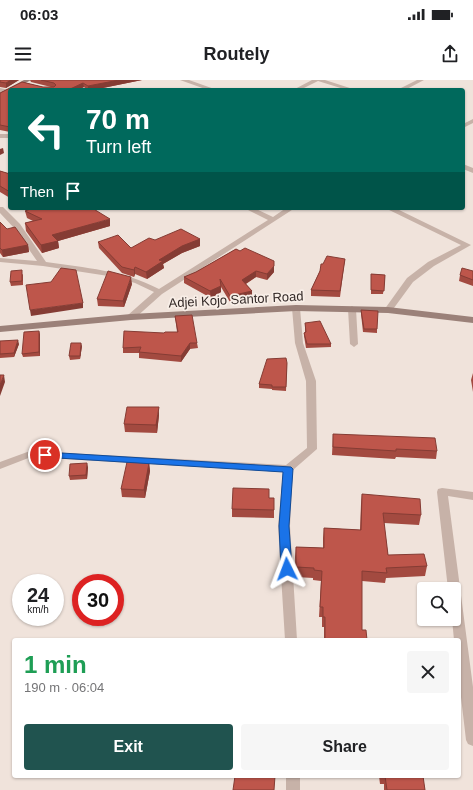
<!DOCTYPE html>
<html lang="en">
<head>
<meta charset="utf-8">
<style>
	:root { --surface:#fff; --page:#f6f6f6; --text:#202124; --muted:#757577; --accent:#20534f }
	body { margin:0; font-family:Helvetica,sans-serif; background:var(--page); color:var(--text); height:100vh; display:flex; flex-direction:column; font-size:15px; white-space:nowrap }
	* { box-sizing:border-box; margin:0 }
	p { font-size:13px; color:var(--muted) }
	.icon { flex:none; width:22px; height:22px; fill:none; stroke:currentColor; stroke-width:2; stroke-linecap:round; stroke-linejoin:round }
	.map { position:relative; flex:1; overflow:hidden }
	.panel { position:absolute; left:12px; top:558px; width:449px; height:140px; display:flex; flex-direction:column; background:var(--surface); border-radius:4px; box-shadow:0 1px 3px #0004 }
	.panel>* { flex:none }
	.top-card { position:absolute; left:8px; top:8px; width:457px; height:122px; border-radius:4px; box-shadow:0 1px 3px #0004; background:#00695c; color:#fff; overflow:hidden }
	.buttons { position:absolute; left:417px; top:502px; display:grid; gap:8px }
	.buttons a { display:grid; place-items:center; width:44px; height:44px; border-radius:4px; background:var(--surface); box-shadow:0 1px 3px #0004; font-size:20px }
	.speed { position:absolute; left:12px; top:494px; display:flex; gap:8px; font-size:20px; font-weight:700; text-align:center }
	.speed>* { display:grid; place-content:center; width:52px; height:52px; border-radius:50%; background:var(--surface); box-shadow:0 1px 3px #0004; line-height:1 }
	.speed small { font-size:10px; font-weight:400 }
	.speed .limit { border:6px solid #d22; background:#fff; color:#111 }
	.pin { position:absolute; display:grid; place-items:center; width:34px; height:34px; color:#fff; margin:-17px; border:2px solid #fff; border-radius:50%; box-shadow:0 1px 4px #0007 }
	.me { position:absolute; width:44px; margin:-22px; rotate:357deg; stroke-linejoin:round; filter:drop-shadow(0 0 3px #0008) }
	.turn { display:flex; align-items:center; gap:14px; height:84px; padding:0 12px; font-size:18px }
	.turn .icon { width:52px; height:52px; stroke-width:2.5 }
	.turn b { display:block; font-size:28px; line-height:34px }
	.then { display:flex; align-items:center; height:38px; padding:0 12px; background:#0003; gap:8px; font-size:15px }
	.round { display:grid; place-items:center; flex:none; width:42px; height:42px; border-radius:4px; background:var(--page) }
	.head { display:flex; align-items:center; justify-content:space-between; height:68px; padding:0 12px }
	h1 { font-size:24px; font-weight:700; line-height:30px; color:#1e9e55 }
	.button { display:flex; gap:8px; margin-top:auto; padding:8px 12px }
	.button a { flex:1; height:46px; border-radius:4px; background:var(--accent); color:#fff; font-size:16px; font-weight:700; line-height:46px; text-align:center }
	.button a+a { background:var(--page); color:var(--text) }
	.status { display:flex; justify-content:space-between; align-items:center; height:28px; padding:0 20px; background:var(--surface); direction:ltr }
	.status svg { height:11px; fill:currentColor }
	header { display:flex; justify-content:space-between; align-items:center; height:52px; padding:0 12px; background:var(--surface); font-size:18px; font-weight:700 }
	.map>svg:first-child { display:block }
</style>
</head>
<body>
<div class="status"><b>06:03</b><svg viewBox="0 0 49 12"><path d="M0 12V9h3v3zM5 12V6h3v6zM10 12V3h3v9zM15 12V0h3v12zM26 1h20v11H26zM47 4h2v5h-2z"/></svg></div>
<header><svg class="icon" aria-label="menu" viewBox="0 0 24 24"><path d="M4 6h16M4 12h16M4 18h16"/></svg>Routely<svg class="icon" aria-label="share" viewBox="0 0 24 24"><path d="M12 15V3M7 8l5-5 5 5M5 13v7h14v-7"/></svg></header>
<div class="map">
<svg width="473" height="710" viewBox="0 0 473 710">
	<rect width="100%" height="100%" fill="#f0e3db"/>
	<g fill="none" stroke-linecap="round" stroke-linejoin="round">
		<path fill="#c7b2a8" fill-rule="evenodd" d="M180,0H189L217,10H208Z
			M312,0H325L356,10H347L318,1L300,10H293Z
			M417,0H424L405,10H397Z
			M0,8L10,10V12H0Z
			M473,39V43L463,48V44Z
			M0,54H10V58H0Z
			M463,84L473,88V93L463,89Z
			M0,127H3L20,144L46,182C85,188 123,190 159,209L268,140L244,128H254L273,137L286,128H295L162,214L134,239H128L127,237L128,235L154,212L135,203L115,197L43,186L0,182V178L37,181L14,148L0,133Z
			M385,128H395L471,165L434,186L413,202L391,232L388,233L384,230L407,198L428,182L461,165Z
			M296,225L300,228L303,263L316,301L317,369L293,390L290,446L297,560H285L278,446L283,392L31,377L0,389V382L30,371L286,385L307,368L306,301L295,263L292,228Z
			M352,226L356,229L358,264L354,267L350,264L348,229Z
			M442,408L473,412V420L448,416L473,607V666L468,664L466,660L459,600V560H454L452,539H454V509H448L437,412L438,409Z
			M286,696H300V710H286Z"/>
		<path fill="#9b8179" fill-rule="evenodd" d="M24,0H31L0,17V13Z
			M296,225L388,227L473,237V243L388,233L296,231L131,240L0,252V246L131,234Z"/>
	</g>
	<path fill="#a34a40" d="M0,0H19L6,8L0,7Z
		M30,0H142L93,10H87L84,7L78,10H10V52L0,50V13L22,2L43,7H51L31,2Z
		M0,91L10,94V118L0,112Z
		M25,131L110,146L58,161L59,168L42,173L26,151L25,143L33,141L27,138Z
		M0,142L7,149L28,165L29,172L3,177L0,173Z
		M200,159V166L182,173L163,184L164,188L147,199L135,194L134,197L122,193L99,168L98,162L131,168L155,160Z
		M236,169L274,192L267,200L256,197L246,204L252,211V217L230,222L221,207V212L211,218L184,203V197L196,192Z
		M345,179L340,217L311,216V210L323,184Z
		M473,191V206L459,201L460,195Z
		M23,194V205L11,206L10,202Z
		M371,194L385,195L383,214H371Z
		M132,204L124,227L98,226L97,219Z
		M361,230L377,249V253L363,252L361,234Z
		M175,236L197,263L198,268L190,269L181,282L139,278V273H123V268L164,253L177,252Z
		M305,243L331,264V267L306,268L304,256V253L305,252Z
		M39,251L40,255V276L23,277L22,274Z
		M0,261L19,264L14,277L0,278Z
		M82,266L80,279L70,280L69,276Z
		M287,283L286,311L272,310V309L259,308V304Z
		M473,293V312L471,300Z
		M159,335L157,353L125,352L124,344Z
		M333,354L437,371L436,379L396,377L395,379L332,375Z
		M149,383L150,391L145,418L122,417L121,409Z
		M88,387L87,399L70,400L69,396Z
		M362,414L421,435L419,445L384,443L388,475L427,486L425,496L386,498L385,503L362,501V550L367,560H324V547H322V537H319L321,501L313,500V498L296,497L295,477L296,467L323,468V458L324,448L360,450L361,424Z
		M269,418H274V438L232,437V429Z
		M379,696H458V697L423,698L425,710H384V704H380Z"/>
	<path fill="#853c34" d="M11,0H19L6,8V3Z
		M119,0H142L93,10H88V6Z
		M83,3L84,7L78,10H68Z
		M3,68L4,73L0,75V69Z
		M110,139V146L58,161L59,168L42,173L41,165L52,155Z
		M200,159V166L182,173L163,184L164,188L147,199L146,192L159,180L182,166Z
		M28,165L29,172L3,177L2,170Z
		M274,186V192L267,200V194Z
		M135,187V194L134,197V190Z
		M256,191V197L242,206V200Z
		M131,197L132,204L124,227L123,221Z
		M221,206V212L211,218L210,211Z
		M252,211V217L230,222V216Z
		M83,223V228L31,236L30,230Z
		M39,251L40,255V276L39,272Z
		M18,260L19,264L14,277V273Z
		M81,263L82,266L80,279V276Z
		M190,263V269L181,282V276Z
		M4,295L5,302L0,316V305Z
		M159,327V335L157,353L156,345Z
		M87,383L88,387L87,399L86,395Z
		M149,383L150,391L145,418L144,410Z"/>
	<path fill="#be564b" stroke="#853c34" d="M0,0H11L6,3L0,2Z
		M41,0H119L88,6L83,3L68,10H10V47L0,45V13L22,2L43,7H54L56,5L54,3Z
		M0,91L10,94V112L0,106Z
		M33,128H92L110,139L52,155L58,161L41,165L25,143L42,139L25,131Z
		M0,142L7,149L15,147L28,165L2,170L0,168Z
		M181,149L200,159L182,166L159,180L163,181L146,192L135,187L134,190L122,187L98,162L118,155L131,168L149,158L155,160Z
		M245,168L274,181V186L267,194L256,191L242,200L252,211L230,216L220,199L221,206L210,211L184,197L196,192L236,169L240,171Z
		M327,176L345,179L340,211L311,210L320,191L321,184H323Z
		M61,188L76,190L83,223L30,230L26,205L51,202Z
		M462,188L473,191V200L460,195Z
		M22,190V201L10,202L11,191Z
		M108,191L131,197L123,221L97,219Z
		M371,194L385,195L384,211L371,210Z
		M361,230L378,231L377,249H364Z
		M192,235L197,263H190L181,276L139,272L141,267L123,268L124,251L164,253L165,252H178L175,236Z
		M320,241L331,264H307L304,253L306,252L305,243Z
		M39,251V272L22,274L24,252Z
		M18,260L14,273L0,274V261Z
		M71,263H81L80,276H69Z
		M286,278L287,283L286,307H272V305L259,304L267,279Z
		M0,295H4L0,305Z
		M127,327H159L156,345L124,344Z
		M333,354L435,358L437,371L396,369V371L333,367Z
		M127,382L149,383L144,410L121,409Z
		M87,383L86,395L69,396L70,384Z
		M233,408L269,409V418H274V430L232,429Z
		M362,414L420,419L421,435L383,433L388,475L424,474L427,486L386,488L387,493L362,491V550H366L367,560H325V537H323V527H320L322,491L314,490V488L296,487V467L324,468V448L361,450Z
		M235,696H275L274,710H233Z
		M385,696H423L425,710H387Z"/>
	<path fill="#1a73e8" stroke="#114b97" d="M45,372L291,387L293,389L289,446L292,489L290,492H283L281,489L279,446L283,392L42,377L41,375Z"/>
	<g text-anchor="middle" stroke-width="3.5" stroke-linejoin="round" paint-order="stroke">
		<g font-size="13" fill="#342a28" stroke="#f8eee7">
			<text transform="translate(236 219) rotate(-3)" y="5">Adjei Kojo Santor Road</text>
		</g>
	</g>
</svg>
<div class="buttons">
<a><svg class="icon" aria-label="search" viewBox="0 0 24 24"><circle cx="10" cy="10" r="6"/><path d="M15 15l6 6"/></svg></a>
</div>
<div class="speed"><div>24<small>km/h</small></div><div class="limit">30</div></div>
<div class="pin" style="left:45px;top:375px;background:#d93025"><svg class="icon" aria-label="arrive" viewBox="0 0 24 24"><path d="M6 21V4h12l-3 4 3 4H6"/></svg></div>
<svg class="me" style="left:287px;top:489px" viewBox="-20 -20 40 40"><path d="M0-17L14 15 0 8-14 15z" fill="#1a73e8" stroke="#fff" stroke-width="4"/></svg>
<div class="top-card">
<div class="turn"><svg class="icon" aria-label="left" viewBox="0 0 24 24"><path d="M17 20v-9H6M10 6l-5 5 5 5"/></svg><div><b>70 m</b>Turn left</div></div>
<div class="then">Then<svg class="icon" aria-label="arrive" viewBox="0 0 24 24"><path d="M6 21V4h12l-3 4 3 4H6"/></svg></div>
</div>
<section class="panel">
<div class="head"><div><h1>1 min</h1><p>190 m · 06:04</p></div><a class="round"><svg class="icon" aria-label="close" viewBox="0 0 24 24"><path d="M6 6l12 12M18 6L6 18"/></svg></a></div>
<div class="button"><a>Exit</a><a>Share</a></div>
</section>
</div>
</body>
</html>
